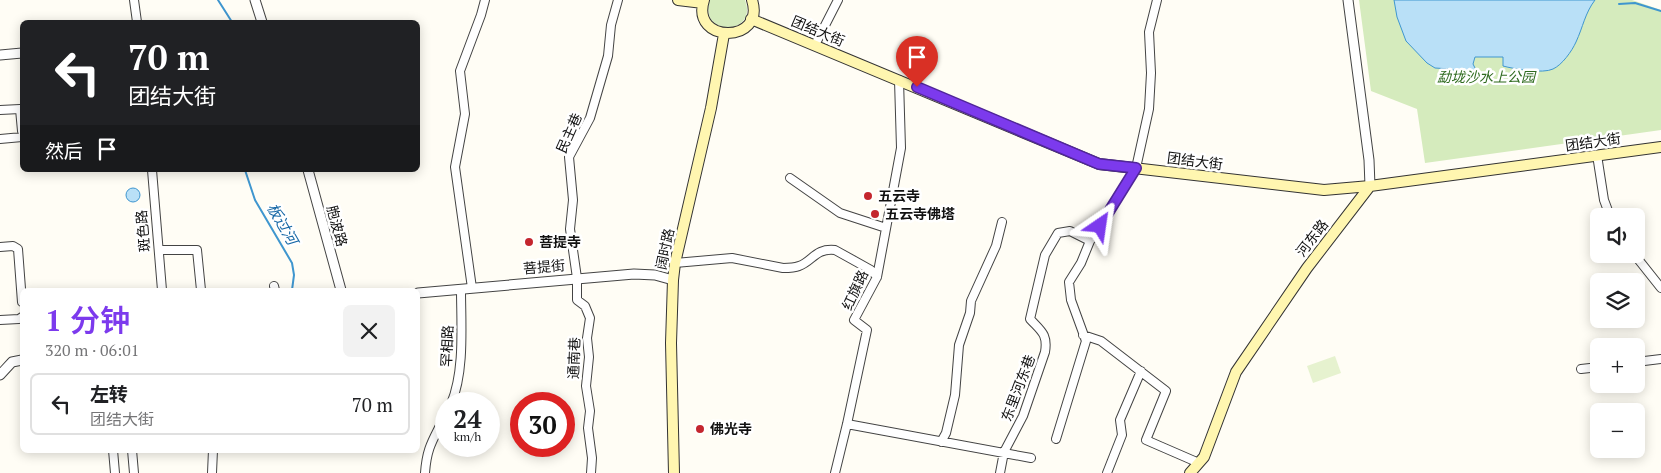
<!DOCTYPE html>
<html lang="zh">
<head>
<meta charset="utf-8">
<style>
	:root { --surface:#fff; --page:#f2f2f2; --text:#202124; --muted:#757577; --line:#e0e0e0; --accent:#7c3aed }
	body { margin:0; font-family:"PT Serif","Noto Sans SC",serif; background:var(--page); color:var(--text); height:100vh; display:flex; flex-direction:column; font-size:19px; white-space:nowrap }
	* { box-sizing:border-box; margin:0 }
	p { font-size:16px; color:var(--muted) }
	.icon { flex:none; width:28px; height:28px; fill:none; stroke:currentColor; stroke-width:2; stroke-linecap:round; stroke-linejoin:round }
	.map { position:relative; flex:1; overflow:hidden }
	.drawer { position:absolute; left:20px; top:288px; width:400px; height:165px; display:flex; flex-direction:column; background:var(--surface); border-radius:8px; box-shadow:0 2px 12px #0003 }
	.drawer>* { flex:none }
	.banner { position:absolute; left:20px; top:20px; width:400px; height:152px; border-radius:8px; box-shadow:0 2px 12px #0003; background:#202124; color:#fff; overflow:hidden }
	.controls { position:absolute; left:1590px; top:208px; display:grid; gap:10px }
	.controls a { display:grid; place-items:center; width:55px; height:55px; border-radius:8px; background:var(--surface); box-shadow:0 2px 12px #0003; font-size:25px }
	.speed { position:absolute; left:435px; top:392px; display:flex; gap:10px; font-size:25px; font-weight:700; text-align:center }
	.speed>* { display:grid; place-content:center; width:65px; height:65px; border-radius:50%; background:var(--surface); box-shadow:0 2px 12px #0003; line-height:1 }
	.speed small { font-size:12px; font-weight:400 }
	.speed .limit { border:8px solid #d22; background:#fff; color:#111 }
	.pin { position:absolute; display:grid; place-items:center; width:42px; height:42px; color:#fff; margin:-51px -21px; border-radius:50% 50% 50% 0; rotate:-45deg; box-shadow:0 0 5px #0007 }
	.pin .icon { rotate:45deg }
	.me { position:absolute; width:55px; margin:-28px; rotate:32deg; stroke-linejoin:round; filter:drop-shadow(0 0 4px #0008) }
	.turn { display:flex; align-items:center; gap:18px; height:105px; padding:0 25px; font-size:22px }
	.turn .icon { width:65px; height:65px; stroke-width:2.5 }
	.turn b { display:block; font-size:35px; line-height:42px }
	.then { display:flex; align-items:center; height:48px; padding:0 25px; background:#0003; gap:10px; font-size:19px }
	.round { display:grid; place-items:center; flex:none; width:52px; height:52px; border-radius:8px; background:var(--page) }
	.overview { display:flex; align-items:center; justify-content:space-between; height:85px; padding:0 25px }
	h1 { font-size:30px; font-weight:600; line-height:38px; color:var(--accent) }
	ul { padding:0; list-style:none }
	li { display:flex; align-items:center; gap:15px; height:62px; margin:0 10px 8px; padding:0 15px; border:2px solid var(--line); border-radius:8px }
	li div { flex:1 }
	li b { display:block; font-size:19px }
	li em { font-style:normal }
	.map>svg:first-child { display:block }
</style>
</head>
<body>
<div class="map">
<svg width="1661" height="473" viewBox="0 0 1661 473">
	<rect width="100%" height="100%" fill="#fffdf5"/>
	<path fill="#d5ebbd" d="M710,0H745C759,36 697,37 710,0Z
		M1359,0H1632L1661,10V130L1425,163L1417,109L1371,91Z"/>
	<path fill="#e6f2cf" d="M1335,356L1341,373L1313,383L1307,366Z"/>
	<path fill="#b9e0f7" stroke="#3f96cf" d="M1394,0H1595C1585,13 1583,27 1576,42C1572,51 1562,65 1553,69C1543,74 1514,69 1503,66V57H1475L1473,64L1475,68V71L1458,72L1451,69L1435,68L1427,63L1406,41L1397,17Z
		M126 195a7 7 0 1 1 14 0a7 7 0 1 1-14 0Z"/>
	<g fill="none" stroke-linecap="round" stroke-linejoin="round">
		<path stroke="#3f96cf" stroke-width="2" d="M218,0L232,22
			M1619,4L1635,3L1661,11
			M245,170L255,200L292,263L294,275L292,290"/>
		<g stroke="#444" stroke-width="10">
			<path id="minor" d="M134,0L137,22
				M815,45L838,0
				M0,110L20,109L22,131
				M0,139L22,137
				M1597,155L1604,200L1610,216
				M152,170L162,290
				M790,178L840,213L886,228
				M0,247L13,246L18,249L22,302
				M159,250H197L201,290
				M1634,254L1661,288
				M675,263L732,258L783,268C788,268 794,268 799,266C813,261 815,248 835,250L871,270L877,277
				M274,286L275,290
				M472,288L455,167L465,114L460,71L481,15L485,0
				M0,320L19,319L22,317
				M1083,335L1101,341L1166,391L1146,440L1199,463
				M1636,362L1661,359
				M1581,369L1599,367
				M451,404C465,371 461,324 461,289
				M847,424L1031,458
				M1056,439L1086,341L1071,300L1069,282L1081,263L1090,241L1136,168L1149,109L1151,73L1149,32L1157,0
				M941,442L946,433L955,395L959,345L970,313L971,301L996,246L1002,222
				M113,450L115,473
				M132,450L134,473
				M212,473L213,450
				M425,473C427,444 435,438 446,413
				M591,473L592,458L588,428L590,411L586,386L589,357L587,338L590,318L585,306L577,300V278L570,229L573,200L569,157L590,118L608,56L611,25L618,0
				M835,473L847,424L867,330L854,320L877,277L901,148L899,80
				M1000,473L1004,452L1023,416L1045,352C1048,334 1041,331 1030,319L1045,255L1058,233L1070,231L1090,241
				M1107,473L1122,435L1120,420L1141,371"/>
		</g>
		<g stroke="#444" stroke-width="11">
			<path id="tertiary" d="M255,0L262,22
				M1348,0L1369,160L1370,186
				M0,55L22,53
				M308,170L341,290
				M418,293L634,274L655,275L673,280
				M0,375L12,362L22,360"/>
		</g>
		<g stroke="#333" stroke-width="12">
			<path id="secondary" d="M678,0L703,3
				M704,0C690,44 766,44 752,0
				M751,19L1099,164L1324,190L1370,186L1661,147
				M674,473L671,343L673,280L675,263L711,108L724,34
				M1190,473L1204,457L1236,372L1307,268L1370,186"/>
		</g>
		<use href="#minor" stroke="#fff" stroke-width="8"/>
		<use href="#tertiary" stroke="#fff" stroke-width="9"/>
		<use href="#secondary" stroke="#fff6b0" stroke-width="10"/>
	</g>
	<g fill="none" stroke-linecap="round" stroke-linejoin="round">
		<g stroke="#51269a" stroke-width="12">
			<path id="route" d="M917,87L1099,164L1136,168L1100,226"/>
		</g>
		<use href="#route" stroke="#7c3aed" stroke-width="9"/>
	</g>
	<g fill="#c4262e" stroke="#fff" stroke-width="2">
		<circle cx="868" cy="196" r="5"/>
		<circle cx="875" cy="214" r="5"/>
		<circle cx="529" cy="242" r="5"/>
		<circle cx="700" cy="429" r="5"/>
	</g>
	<g text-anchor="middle" stroke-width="5" stroke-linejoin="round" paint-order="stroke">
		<g font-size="14" fill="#111" stroke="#fff">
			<text transform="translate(818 31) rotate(23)" y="5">团结大街</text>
			<text transform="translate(569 133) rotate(-66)" y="5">民主巷</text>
			<text transform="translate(1593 142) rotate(-8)" y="5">团结大街</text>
			<text transform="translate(1195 161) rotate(7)" y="5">团结大街</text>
			<text transform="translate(337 226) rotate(75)" y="5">胞波路</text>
			<text transform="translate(143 231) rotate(-95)" y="5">斑色路</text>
			<text transform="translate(1312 238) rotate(-52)" y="5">河东路</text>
			<text transform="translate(665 249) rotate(-78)" y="5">阔时路</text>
			<text transform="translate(544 267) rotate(-5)" y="5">菩提街</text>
			<text transform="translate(855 290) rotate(-65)" y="5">红旗路</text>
			<text transform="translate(447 346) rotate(-87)" y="5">罕相路</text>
			<text transform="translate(574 358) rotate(-88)" y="5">通南巷</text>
			<text transform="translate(1018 388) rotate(-69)" y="5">东里河东巷</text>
		</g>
		<g font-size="14" font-style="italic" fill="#2f6b1f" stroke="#fff">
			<text x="1486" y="82">勐垅沙水上公园</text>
		</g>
		<g font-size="14" font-weight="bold" fill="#111" stroke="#fff" text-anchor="start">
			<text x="878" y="201">五云寺</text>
			<text x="885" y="219">五云寺佛塔</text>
			<text x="539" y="247">菩提寺</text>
			<text x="710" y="434">佛光寺</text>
		</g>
		<g font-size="15" font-style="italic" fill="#1768a6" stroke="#fff">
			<text transform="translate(282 224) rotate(60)" y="5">板过河</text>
		</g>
	</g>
</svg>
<div class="controls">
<a><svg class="icon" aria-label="sound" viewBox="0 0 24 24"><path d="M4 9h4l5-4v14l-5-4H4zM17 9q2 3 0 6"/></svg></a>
<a><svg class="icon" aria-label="layers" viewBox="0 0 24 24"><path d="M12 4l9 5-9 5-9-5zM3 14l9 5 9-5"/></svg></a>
<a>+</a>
<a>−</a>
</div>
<div class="speed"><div>24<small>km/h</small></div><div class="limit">30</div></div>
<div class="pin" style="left:917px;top:87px;background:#d93025"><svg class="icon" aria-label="arrive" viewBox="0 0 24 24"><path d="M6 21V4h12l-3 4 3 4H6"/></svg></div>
<svg class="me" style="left:1100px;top:226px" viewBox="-20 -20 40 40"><path d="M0-17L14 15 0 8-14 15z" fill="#7c3aed" stroke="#fff" stroke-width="4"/></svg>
<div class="banner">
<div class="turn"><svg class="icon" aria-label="left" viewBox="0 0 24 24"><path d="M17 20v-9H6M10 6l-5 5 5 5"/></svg><div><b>70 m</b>团结大街</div></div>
<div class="then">然后<svg class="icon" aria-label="arrive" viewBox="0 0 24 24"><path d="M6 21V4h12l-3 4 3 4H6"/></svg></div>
</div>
<section class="drawer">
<div class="overview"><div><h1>1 分钟</h1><p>320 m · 06:01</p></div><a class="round"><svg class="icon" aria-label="close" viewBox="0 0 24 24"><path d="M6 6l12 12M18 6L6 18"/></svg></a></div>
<ul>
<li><svg class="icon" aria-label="left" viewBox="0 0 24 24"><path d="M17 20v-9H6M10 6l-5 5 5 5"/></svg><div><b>左转</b><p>团结大街</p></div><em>70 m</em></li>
</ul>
</section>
</div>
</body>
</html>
